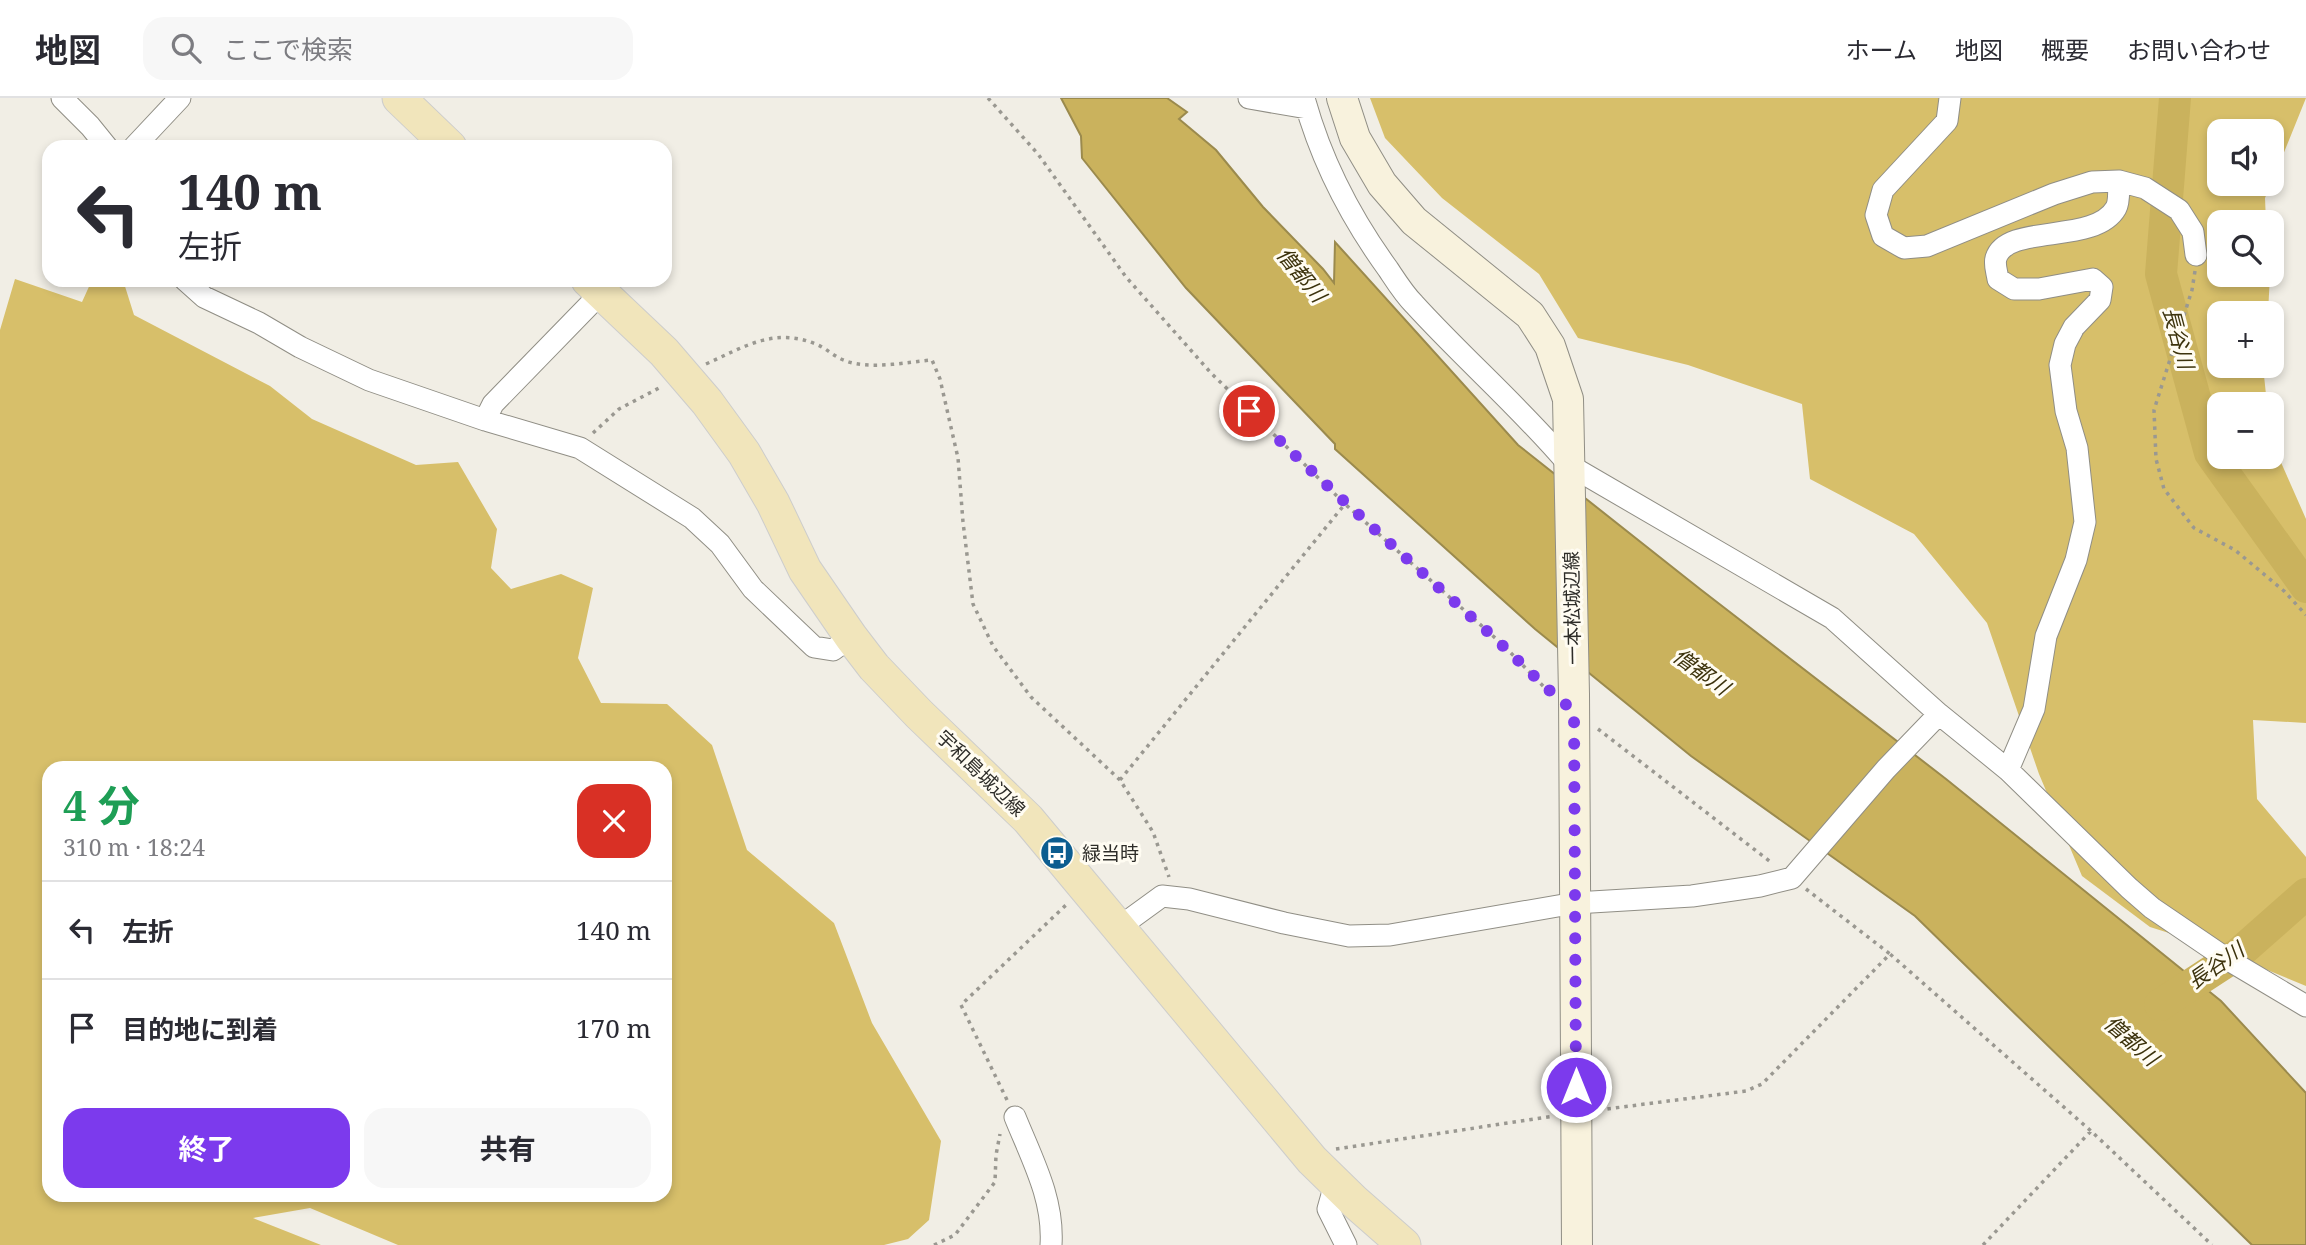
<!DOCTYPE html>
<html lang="ja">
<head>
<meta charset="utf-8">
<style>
	:root { --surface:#fff; --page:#f7f7f7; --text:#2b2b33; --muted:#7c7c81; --line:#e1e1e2; --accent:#7c3aed }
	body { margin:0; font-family:"Noto Serif","Noto Sans JP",serif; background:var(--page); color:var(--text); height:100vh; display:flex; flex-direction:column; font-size:26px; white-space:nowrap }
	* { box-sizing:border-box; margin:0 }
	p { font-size:23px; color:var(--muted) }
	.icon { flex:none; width:38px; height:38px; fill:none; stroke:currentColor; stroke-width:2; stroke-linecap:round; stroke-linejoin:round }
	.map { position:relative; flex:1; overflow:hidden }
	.sheet { position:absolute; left:42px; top:663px; width:630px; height:441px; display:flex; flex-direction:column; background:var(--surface); border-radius:21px; box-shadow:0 4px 10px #0003 }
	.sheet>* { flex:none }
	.banner { position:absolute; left:42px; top:42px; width:630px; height:147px; border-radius:21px; box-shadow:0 4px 10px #0003; background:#fff; color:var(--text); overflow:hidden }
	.buttons { position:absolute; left:2207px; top:21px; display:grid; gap:14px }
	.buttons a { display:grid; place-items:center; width:77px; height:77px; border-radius:14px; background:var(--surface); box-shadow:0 4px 10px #0003; font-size:35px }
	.pin { position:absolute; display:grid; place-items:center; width:60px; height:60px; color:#fff; margin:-30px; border:4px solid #fff; border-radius:50%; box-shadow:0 2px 7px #0007 }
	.me { position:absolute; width:77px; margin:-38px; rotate:0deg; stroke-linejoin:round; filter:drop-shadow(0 0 5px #0008) }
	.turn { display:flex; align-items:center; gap:24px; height:147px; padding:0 21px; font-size:32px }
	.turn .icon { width:91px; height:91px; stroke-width:2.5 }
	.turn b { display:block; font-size:49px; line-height:60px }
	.round { display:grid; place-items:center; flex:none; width:74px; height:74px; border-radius:21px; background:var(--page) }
	.head { display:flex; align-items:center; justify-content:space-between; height:119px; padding:0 21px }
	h1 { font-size:42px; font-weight:700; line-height:52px; color:#1e9e55 }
	.button { display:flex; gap:14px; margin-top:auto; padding:14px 21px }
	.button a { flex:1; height:80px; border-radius:21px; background:var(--accent); color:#fff; font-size:28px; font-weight:700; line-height:80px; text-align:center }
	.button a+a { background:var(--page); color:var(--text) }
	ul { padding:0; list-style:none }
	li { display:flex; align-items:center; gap:21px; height:98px; padding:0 21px; border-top:2px solid var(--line) }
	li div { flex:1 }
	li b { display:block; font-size:26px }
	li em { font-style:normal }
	header { display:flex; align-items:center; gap:42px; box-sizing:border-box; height:98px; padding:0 35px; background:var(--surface); border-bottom:2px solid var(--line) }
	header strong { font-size:33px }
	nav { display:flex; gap:38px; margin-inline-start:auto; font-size:24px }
	.search { width:490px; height:63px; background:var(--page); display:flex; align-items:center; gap:18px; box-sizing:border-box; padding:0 24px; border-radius:21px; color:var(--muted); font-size:26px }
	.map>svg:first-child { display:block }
</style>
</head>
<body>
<header>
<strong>地図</strong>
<div class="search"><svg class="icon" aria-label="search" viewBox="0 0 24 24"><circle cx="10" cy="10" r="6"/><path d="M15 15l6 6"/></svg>ここで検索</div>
<nav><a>ホーム</a><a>地図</a><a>概要</a><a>お問い合わせ</a></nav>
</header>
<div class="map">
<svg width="2306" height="1147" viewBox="0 0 2306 1147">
	<rect width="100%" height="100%" fill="#f1eee5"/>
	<path fill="#d7bf6a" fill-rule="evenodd" d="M1370,0H2306L2272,84V33H2219V86H2271L2265,100L2266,124H2219V177H2270L2268,215H2219V268H2263L2267,306H2219V359H2272V344L2306,421V625L2253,622L2257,701L2306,759V888L2207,847L2150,829L2082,778L2039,676L1987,525L1914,436L1810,381L1802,306L1688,267L1578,240L1539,176L1442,100L1385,40Z
		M15,181L82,204L92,182H123L134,217L270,288L312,321L416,367L458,364L497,431L491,470L511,491L561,476L593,490L578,560L601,605L667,606L712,647L747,752L834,825L872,925L941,1043L929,1122L908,1141L884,1147H398L310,1110L253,1120L321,1147H0V232ZM49,670H665V1097H49Z"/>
	<path fill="#cab25d" stroke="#9b8a4d" stroke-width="2" d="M1061,0H1167L1187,14L1179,21L1216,52L1263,109L1323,171L1334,185L1335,144L1518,347L1700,491L1946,681L2221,903L2306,995V1147H2252L1915,818L1691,658L1535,531L1335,351V346L1186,190L1082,60L1081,38Z"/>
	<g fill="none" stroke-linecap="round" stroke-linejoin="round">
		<path stroke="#cab25d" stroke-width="32" d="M2175,0L2161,176L2210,355L2306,489
			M2160,907L2238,856L2306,796"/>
		<g stroke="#908e85" stroke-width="23">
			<path id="minor" d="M62,0L90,28L107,49
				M1249,0L1307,10
				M1304,0C1321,62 1351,120 1388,171C1396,183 1404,196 1414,206C1464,261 1521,310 1569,367L1832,520L1939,616L2008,672L2129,790L2152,810L2227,861L2306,908
				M1950,0L1947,23L1883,92L1876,117L1883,138L1904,150L1927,148L2054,96L2092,84L2119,83L2145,90L2179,112L2193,134L2196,157
				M134,49L180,0
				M185,182L204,199L259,225L300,249L369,282L485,322L580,350L692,420L720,446L753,491L814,549L833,552L851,539
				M485,322L493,306L601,195
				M2008,672L2034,611L2046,538L2076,462L2085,424L2077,350L2066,313L2060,267L2065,246L2074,229L2100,202L2102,189L2093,181L2039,191H2014L1998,181C1997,174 1994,167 1996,160C2007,125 2095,147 2116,110C2120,103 2118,91 2119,83
				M1118,830L1162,798L1189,801L1284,825L1349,838L1390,837L1575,805L1692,798L1760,788L1792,780L1886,671L1939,616
				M1015,1019C1032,1061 1054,1101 1051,1147
				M1335,1086L1328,1111L1346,1147"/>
		</g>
		<g stroke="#908e85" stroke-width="32">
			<path id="secondary" d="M1342,0L1355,40L1382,86L1414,123L1530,217L1550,248L1568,301L1574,596L1577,1147"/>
		</g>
		<g stroke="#cdcdcc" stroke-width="35">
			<path id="primary" d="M399,0L450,49
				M588,182L664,254L707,304L744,355L773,405L805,472L851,539L874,569L919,616L1028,721L1312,1062L1355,1104L1404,1147"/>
		</g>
		<path stroke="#9a9891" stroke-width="3.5" stroke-dasharray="3.5 5" stroke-linecap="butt" d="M988,0L1038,56L1126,179L1211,275L1345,406L1502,546L1550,595
			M2195,173L2192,192L2154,312L2156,361L2164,391L2194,430L2235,452L2284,493L2306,517
			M706,266C744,249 775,228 818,247C827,251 836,260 846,263C870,272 907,264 932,262L940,281L958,360L963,424L973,506L993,548L1031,599L1120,682L1153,734L1169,779
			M593,335L619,311L661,289
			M1598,631L1772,765
			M1120,682L1345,406
			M1806,791L1890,856
			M1007,1002L961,907L1066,807
			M1599,1012L1746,993L1762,986L1890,856L2091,1033
			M1336,1051L1554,1018
			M934,1147L955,1137L995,1084L996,1057L1000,1036
			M1983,1147L2091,1033L2212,1147"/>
		<use href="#minor" stroke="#fff" stroke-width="21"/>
		<use href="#secondary" stroke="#f8f2dd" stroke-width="30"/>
		<use href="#primary" stroke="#f1e5bb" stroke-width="33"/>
	</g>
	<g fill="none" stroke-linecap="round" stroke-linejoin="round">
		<path stroke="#7c3aed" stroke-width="12" stroke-dasharray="0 21.6" d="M1249,313C1327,389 1407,461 1488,534C1517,560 1543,589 1574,613L1576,989"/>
	</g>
	<defs>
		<g id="bus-disc" transform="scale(1.75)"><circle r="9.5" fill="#0c5d90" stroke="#fffcf2"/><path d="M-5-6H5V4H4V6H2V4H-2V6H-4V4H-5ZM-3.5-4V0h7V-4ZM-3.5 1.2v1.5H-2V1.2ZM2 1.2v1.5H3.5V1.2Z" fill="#fff"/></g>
	</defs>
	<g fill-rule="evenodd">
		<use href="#bus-disc" x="1057" y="755"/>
	</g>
	<g text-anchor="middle" stroke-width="6" stroke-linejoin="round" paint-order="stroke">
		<g font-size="19" fill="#2e2d29" stroke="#fffcf2">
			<text transform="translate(1572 510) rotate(-91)" y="7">一本松城辺線</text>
			<text transform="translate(981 675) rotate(44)" y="7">宇和島城辺線</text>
		</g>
		<g font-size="19" fill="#2e2d29" stroke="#fffcf2" text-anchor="start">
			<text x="1082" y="762">緑当時</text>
		</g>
		<g font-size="21" font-style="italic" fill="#3d330d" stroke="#fffcf2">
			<text transform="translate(1301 177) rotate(51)" y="7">僧都川</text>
			<text transform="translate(2178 240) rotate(75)" y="7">長谷川</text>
			<text transform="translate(1701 574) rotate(36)" y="7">僧都川</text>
			<text transform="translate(2216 868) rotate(-35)" y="7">長谷川</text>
			<text transform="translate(2131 943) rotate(41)" y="7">僧都川</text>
		</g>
	</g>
</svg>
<div class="buttons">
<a><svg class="icon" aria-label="sound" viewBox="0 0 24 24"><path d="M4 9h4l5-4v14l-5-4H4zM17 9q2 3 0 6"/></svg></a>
<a><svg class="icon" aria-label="search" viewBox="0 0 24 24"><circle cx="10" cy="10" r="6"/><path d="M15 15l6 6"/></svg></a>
<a>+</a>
<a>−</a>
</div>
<div class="pin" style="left:1249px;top:313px;background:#d93025"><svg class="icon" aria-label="arrive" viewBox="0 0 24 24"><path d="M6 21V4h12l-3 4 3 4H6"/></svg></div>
<svg class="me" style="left:1576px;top:989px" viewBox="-20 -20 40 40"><circle r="17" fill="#7c3aed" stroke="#fff" stroke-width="3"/><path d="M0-11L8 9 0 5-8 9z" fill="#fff"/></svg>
<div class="banner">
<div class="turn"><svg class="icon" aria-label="left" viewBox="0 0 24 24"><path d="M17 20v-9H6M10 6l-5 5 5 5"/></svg><div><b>140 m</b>左折</div></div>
</div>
<section class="sheet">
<div class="head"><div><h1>4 分</h1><p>310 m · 18:24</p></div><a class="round" style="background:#d93025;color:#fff"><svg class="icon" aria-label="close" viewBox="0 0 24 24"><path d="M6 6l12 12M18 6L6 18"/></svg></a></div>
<ul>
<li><svg class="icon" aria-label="left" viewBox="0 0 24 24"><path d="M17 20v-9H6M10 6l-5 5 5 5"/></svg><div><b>左折</b></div><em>140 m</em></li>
<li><svg class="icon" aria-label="arrive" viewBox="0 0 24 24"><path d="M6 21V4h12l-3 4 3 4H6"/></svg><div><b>目的地に到着</b></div><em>170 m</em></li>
</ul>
<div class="button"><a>終了</a><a>共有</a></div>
</section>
</div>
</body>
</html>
